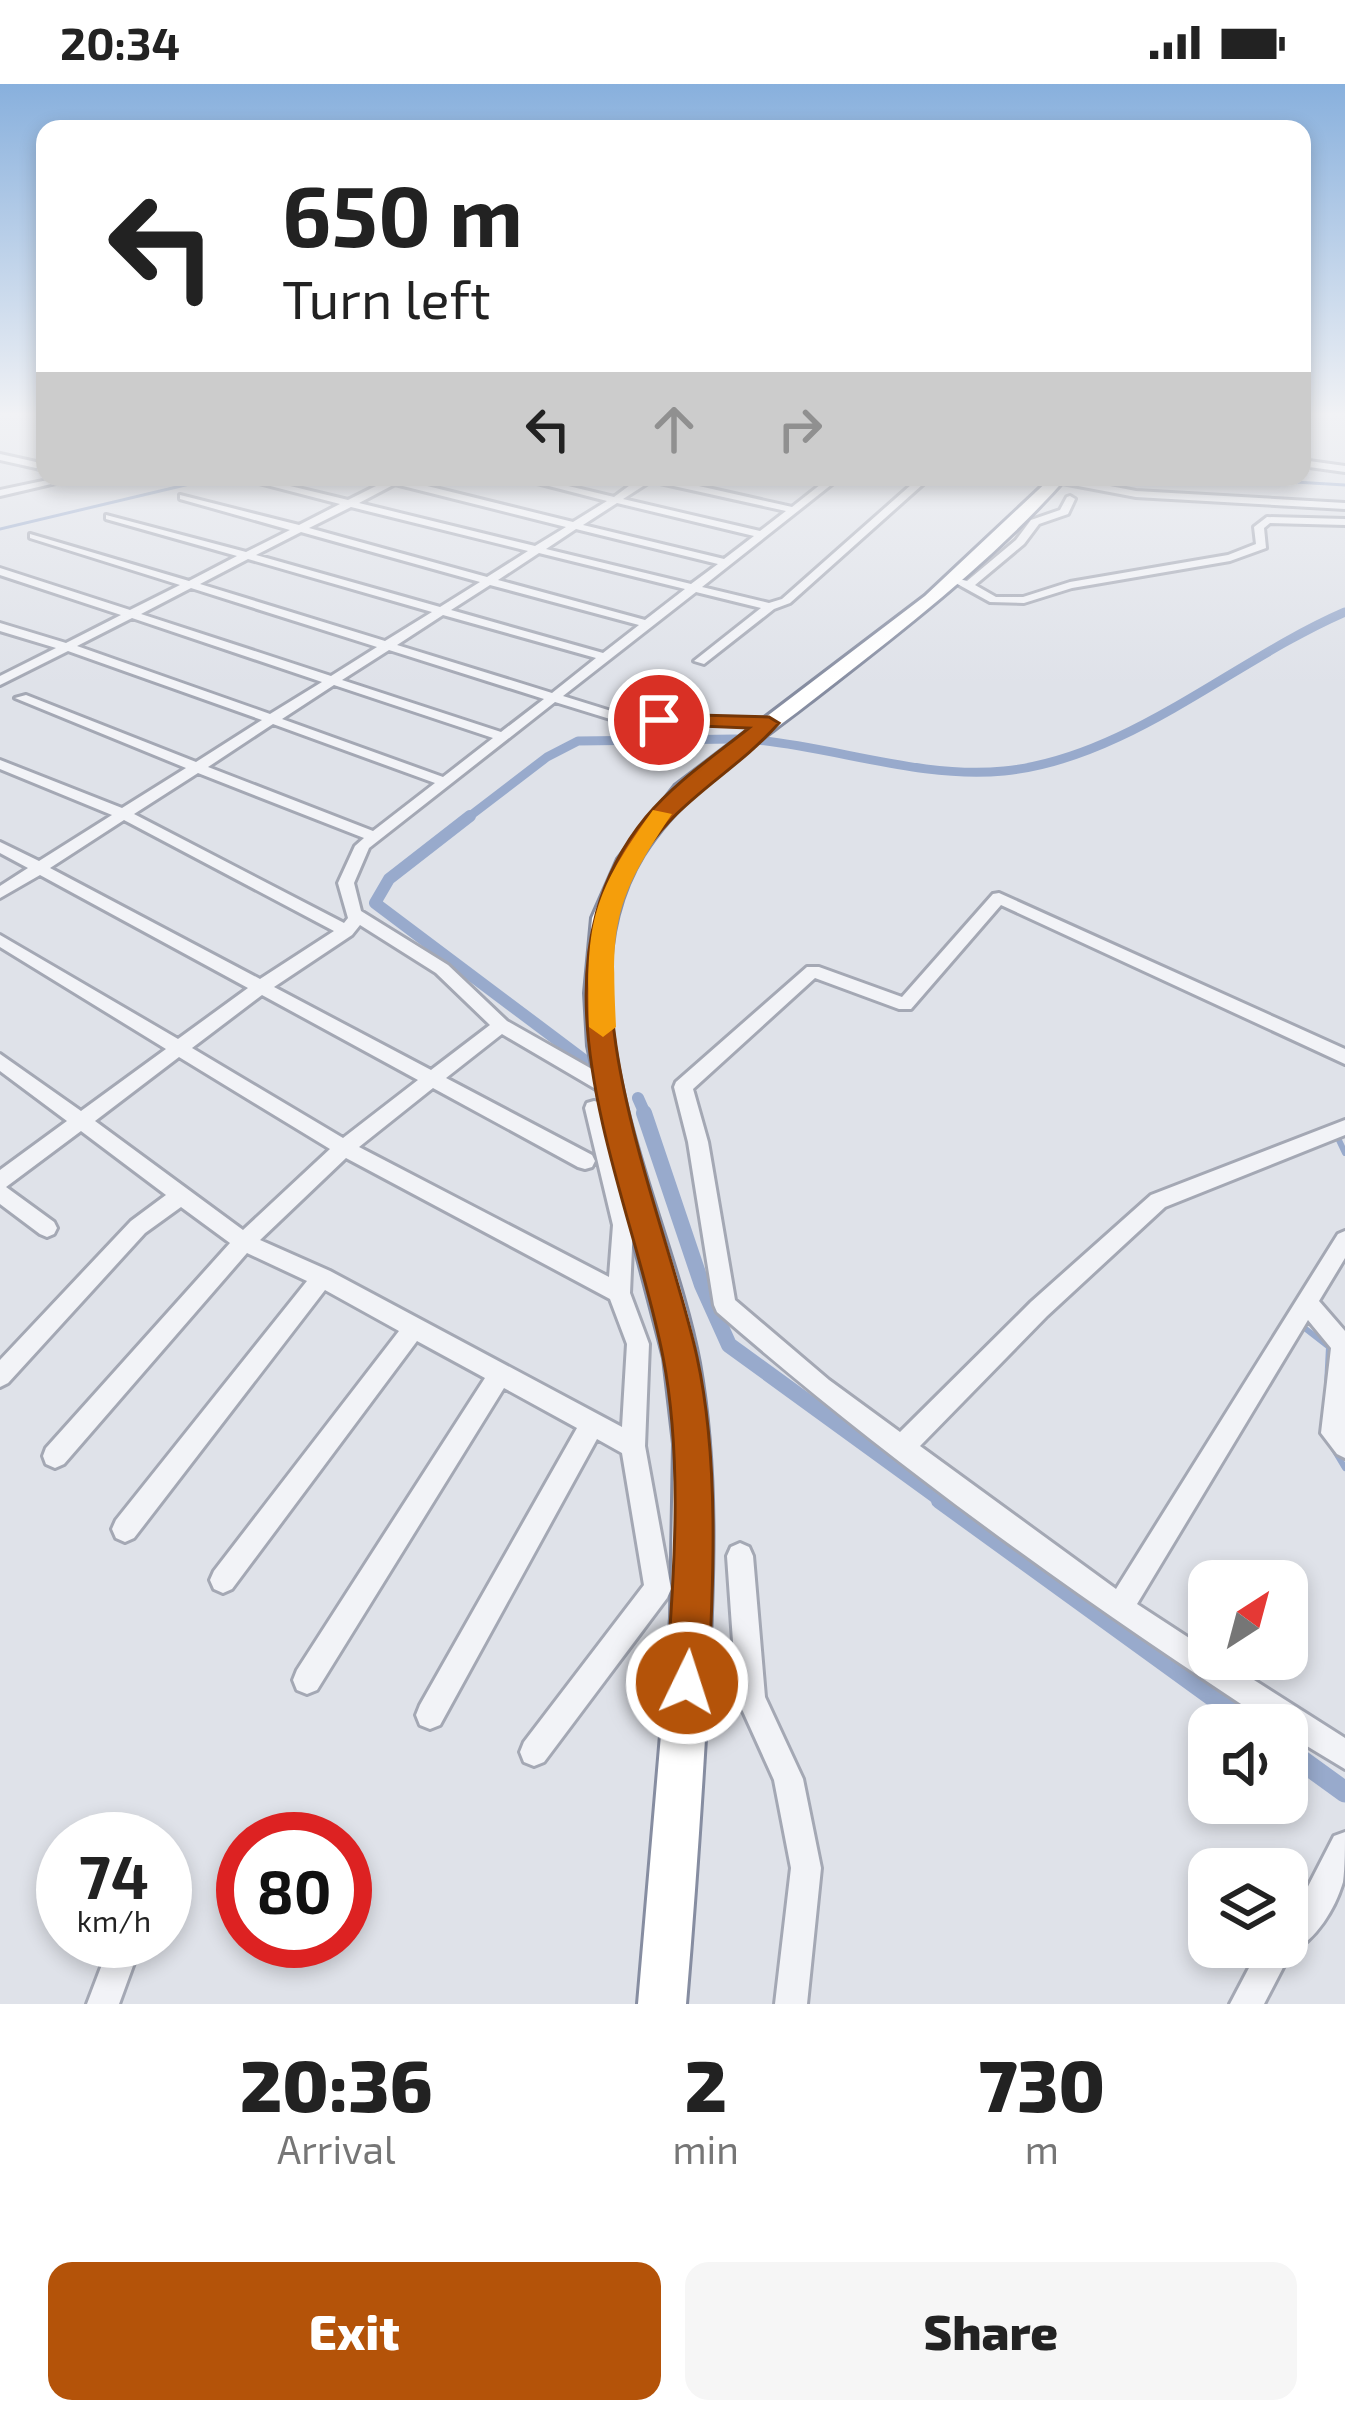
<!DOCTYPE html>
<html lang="en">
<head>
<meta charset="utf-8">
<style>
	:root { --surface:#fff; --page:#f6f6f6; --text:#222; --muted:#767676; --accent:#b45309 }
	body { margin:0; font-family:"Exo 2",sans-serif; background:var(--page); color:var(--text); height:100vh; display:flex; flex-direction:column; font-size:45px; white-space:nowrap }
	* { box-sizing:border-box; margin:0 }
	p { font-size:39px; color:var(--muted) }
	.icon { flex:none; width:66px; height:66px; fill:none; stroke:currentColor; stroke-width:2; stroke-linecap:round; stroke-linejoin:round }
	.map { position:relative; height:1920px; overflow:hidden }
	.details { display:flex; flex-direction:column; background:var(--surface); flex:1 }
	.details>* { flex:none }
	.banner { position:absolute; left:36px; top:36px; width:1275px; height:366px; border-radius:24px; box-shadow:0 6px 18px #0003; background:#fff; color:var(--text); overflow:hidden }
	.needle { width:78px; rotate:36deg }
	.tools { position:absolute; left:1188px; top:1476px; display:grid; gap:24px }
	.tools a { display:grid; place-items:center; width:120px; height:120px; border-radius:24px; background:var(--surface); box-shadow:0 6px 18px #0003; font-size:60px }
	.speed { position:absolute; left:36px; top:1728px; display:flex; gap:24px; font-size:60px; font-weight:700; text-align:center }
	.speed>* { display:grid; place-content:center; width:156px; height:156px; border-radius:50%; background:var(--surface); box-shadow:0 6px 18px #0003; line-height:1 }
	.speed small { font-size:30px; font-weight:400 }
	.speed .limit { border:18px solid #d22; background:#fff; color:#111 }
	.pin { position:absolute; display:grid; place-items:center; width:102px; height:102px; color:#fff; margin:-51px; border:6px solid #fff; border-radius:50%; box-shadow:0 3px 12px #0007 }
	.me { position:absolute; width:132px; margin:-66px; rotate:4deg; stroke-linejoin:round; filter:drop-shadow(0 0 9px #0008) }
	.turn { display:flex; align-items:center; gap:42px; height:252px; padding:0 48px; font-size:54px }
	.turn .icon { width:156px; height:156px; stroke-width:2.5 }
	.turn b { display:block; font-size:84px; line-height:102px }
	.lanes { display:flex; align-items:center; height:114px; padding:0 48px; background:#0003; justify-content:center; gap:60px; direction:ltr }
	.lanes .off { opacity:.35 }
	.eta { display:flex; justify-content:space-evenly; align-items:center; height:204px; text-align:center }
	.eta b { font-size:72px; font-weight:800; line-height:84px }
	.primary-button { display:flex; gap:24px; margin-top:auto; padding:24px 48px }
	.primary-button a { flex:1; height:138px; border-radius:24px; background:var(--accent); color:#fff; font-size:48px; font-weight:800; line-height:138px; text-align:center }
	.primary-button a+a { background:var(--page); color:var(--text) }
	.status { display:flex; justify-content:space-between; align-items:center; height:84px; padding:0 60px; background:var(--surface); direction:ltr }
	.status svg { height:33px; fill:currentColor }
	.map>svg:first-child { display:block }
</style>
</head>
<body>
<div class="status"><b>20:34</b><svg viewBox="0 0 49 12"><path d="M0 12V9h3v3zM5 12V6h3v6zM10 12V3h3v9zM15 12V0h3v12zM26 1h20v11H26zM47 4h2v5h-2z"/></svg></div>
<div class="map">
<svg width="1345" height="1920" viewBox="0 0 1345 1920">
	<rect width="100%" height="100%" fill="#dfe2e9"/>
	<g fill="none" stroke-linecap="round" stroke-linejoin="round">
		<path stroke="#98aacc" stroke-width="3" d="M1212,393L1345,401
			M0,445L219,393"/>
		<path stroke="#98aacc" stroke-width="6" d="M1337,1052L1345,1069
			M1302,1242L1329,1263L1327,1302
			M1324,1349L1345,1384"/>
		<path stroke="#98aacc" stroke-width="9" d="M757,656C838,664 922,695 1004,687C1127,675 1234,576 1345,528
			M466,735L547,673L578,657L736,655"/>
		<path stroke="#98aacc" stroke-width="12" d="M470,732L389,795L375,819L588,979
			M638,1014L646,1032"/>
		<path stroke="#98aacc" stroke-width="16" d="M644,1029L702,1201L729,1261L945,1418"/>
		<path stroke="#98aacc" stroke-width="21" d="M941,1415L1253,1641
			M1287,1666L1345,1708"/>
		<g stroke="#a4a8b4" stroke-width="6">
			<path id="minor" d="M0,370L45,380V386L0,376Z
				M1302,376L1345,382V388L1302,382Z
				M62,393H81L0,412V406Z
				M236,393H253L348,416L386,397L387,394L407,393L403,396L573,438L607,417L514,393H531L614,413L641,393H659L792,423L830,393H841L702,503L769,519L782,515L920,393H931L790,519L774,525L704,580L694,577L761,524L696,508L563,612L624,631L769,635L776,639L774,642L623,639L555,618L369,764L354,799L361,827L448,881L507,937L620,1001L622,1006L620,1011H606L502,950L446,994L592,1071L595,1077L592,1083L585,1085L578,1083L433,1004L359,1063L609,1193L613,1141L585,1024L587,1019L594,1017L621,1023L624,1028L621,1033L606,1034L633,1141L630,1209L649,1260L645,1362L671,1505L667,1514L544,1678L534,1682L524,1678L520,1668L524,1658L644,1501L622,1369L597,1355L440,1641L430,1645L420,1641L416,1631L420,1621L577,1344L504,1304L317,1606L307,1610L297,1606L293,1596L297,1586L485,1294L417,1257L232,1505L223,1509L214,1505L210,1496L214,1487L399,1247L325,1206L134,1454L125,1458L116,1454L112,1445L116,1436L307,1197L247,1169L64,1380L55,1384L46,1380L43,1372L46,1364L230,1159L181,1123L145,1149L8,1299L0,1303V1276L131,1137L166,1111L81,1047L6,1103L54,1138L57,1144L54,1150L47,1153L40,1150L0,1120V1086L67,1037L0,987V970L81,1027L166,965L0,863V851L178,955L248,904L40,791L0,814V802L28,784L0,769V758L39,777L112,731L0,685V676L122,724L186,684L15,614L26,611L196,678L262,636L68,567L0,601V592L56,564L0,547V539L66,559L121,531L0,491V484L130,526L180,501L30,454V450L189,497L237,472L106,435V431L246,468L290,446L180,415V411L299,441L340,420ZM651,397L786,427L760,447L623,415ZM395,400L566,443L535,462L359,419ZM617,419L754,452L724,475L583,441ZM351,423L528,467L487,493L309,444ZM576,445L718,480L691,500L546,465ZM301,448L480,498L440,523L256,471ZM539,469L685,505L645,536L498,496ZM248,475L432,528L385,557L200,500ZM490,501L639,541L603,569L451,526ZM191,504L377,563L331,592L141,530ZM443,531L596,574L552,609L397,561ZM132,534L322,598L270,630L77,562ZM389,566L544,615L501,648L342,596ZM334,601L493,654L443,693L282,635ZM273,640L435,699L373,747L208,683ZM198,689L364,754L355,762L338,799L348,834L344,839L134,730ZM124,736L334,847L260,895L50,784ZM360,841L436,889L490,941L431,986L274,903L352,851ZM262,911L418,996L343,1054L192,964ZM179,973L330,1065L243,1146L95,1037ZM346,1074L610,1215L627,1260L622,1343L330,1187L260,1156Z
				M1021,393L1054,396L1055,393H1063L1136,407L1345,419V425L1136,413L1057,398L1053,402Z
				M1070,412L1075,415L1068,430L1039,440L1024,460L975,501L996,513H1023L1070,498L1228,471L1256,460L1254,443L1267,433L1345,435V441L1270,439L1264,444L1266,464L1230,477L1072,504L1024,519L990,518L952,497V493L967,497L1016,456L1031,436L1060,426L1067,413Z
				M999,809L1345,965V980L1001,821L911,925H899L815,894L693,1005L708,1058L735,1216L829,1296L900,1348L1031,1218L1151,1111L1345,1036V1051L1165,1123L1047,1232L920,1362L1116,1505L1338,1150L1345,1147V1174L1319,1217L1345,1247V1374L1337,1370L1321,1349L1331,1264L1308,1236L1137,1520L1209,1567V1575H1221L1345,1654V1685L1287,1650V1641H1273C1080,1515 891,1380 717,1228L714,1221L688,1058L674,1003L676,998L807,883H819L902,913L993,810Z
				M740,1459L749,1463L753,1472L765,1613L803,1695L821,1784L807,1920H775L791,1784L774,1696L737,1614L727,1472L731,1463Z
				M1345,1748C1345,1763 1345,1783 1343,1798C1335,1825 1316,1856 1291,1868L1264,1920H1230L1260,1863H1287V1832L1298,1822L1334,1752Z
				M111,1857H133L138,1868L119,1920H87Z"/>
		</g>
		<g stroke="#868da1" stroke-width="6">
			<path id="highway" d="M1052,393H1067C991,479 899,549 809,619C750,665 683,707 643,771C552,919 671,1126 699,1279C718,1386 713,1495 708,1604C702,1709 695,1815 686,1920H638L671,1534L674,1360L664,1274L610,1067L588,962L585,909L592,834L618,775L675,702L925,512Z"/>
		</g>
		<use href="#minor" fill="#f2f3f7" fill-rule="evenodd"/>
		<use href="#highway" fill="#fff" fill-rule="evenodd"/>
	</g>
	<linearGradient id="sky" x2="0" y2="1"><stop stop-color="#88b0dd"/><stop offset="0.55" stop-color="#f1f2f5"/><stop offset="1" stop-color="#f1f2f5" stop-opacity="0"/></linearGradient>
	<rect width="1345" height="601" fill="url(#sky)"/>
	<path fill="#b45309" stroke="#753606" stroke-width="3" d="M659,630L769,633L779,639C730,694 671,717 633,787C565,913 669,1142 697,1273C719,1374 714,1496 708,1599L702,1614L687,1620L673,1614L666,1599C674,1496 683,1375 663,1273C630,1102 518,889 646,733C675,698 714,672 749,644L652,640L649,636Z"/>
	<path fill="#f59e0b" d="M653,726L672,730C613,817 611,840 616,943L603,953L589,943C586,837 591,813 653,726Z"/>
</svg>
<div class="tools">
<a><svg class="needle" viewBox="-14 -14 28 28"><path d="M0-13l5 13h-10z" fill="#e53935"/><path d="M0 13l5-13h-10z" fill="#767676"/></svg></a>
<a><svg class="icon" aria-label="sound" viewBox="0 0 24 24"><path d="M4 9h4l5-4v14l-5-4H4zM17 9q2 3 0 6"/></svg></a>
<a><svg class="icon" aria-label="layers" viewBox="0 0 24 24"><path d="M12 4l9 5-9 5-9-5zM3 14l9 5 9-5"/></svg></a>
</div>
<div class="speed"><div>74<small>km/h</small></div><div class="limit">80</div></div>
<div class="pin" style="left:659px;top:636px;background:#d93025"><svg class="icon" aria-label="arrive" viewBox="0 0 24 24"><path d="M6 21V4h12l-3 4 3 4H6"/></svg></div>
<svg class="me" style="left:687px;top:1599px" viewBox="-20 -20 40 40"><circle r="17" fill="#b45309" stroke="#fff" stroke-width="3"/><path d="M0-11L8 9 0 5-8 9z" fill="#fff"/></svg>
<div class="banner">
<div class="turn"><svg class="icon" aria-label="left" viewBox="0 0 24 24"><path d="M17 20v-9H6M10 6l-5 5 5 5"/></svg><div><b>650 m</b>Turn left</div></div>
<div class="lanes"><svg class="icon" aria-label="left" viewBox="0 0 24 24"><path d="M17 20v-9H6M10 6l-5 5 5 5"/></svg><svg class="icon off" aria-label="ahead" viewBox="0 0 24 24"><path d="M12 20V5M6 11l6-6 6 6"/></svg><svg class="icon off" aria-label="right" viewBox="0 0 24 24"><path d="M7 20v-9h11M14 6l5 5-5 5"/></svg></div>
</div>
</div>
<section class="details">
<div class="eta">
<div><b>20:36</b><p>Arrival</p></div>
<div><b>2</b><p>min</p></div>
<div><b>730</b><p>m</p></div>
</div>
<div class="primary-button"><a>Exit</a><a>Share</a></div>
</section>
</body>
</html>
